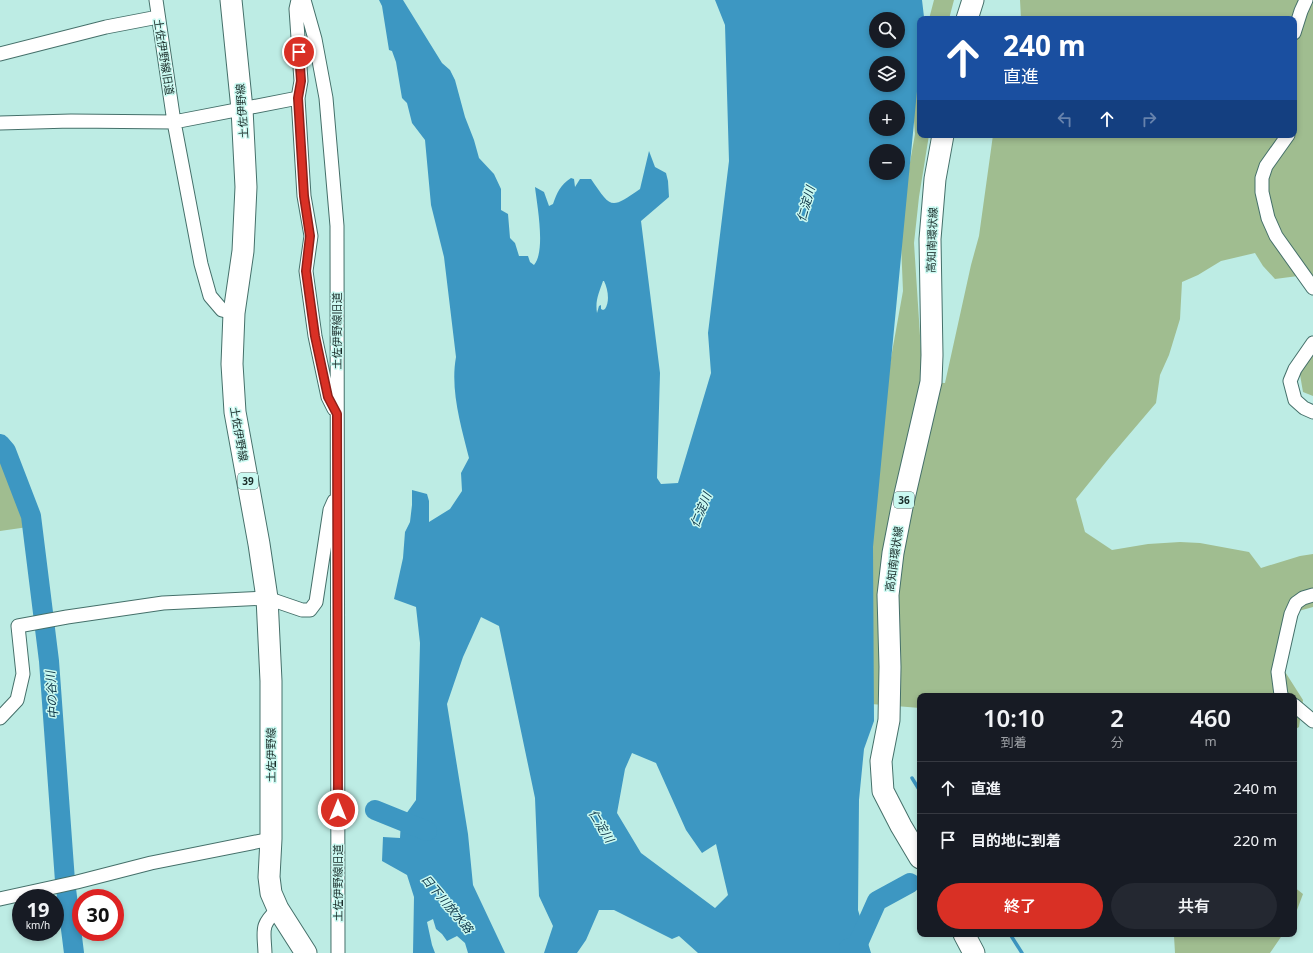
<!DOCTYPE html>
<html lang="ja">
<head>
<meta charset="utf-8">
<style>
	:root { --surface:#171b24; --page:#242831; --text:#f1f3f6; --muted:#9ea1a6; --line:#363941; --accent:#d93025 }
	body { margin:0; font-family:"Noto Sans","Noto Sans JP",sans-serif; background:var(--page); color:var(--text); height:100vh; display:flex; flex-direction:column; font-size:15px; white-space:nowrap }
	* { box-sizing:border-box; margin:0 }
	p { font-size:13px; color:var(--muted) }
	.icon { flex:none; width:22px; height:22px; fill:none; stroke:currentColor; stroke-width:2; stroke-linecap:round; stroke-linejoin:round }
	.map { position:relative; flex:1; overflow:hidden }
	.details { position:absolute; left:917px; top:693px; width:380px; height:244px; display:flex; flex-direction:column; background:var(--surface); border-radius:8px; box-shadow:0 2px 6px #0003 }
	.details>* { flex:none }
	.guide { position:absolute; left:917px; top:16px; width:380px; height:122px; border-radius:8px; box-shadow:0 2px 6px #0003; background:#1a4fa0; color:#fff; overflow:hidden }
	.tools { position:absolute; left:869px; top:12px; display:grid; gap:8px }
	.tools a { display:grid; place-items:center; width:36px; height:36px; border-radius:50%; background:var(--surface); box-shadow:0 2px 6px #0003; font-size:20px }
	.speed { position:absolute; left:12px; top:889px; display:flex; gap:8px; font-size:20px; font-weight:700; text-align:center }
	.speed>* { display:grid; place-content:center; width:52px; height:52px; border-radius:50%; background:var(--surface); box-shadow:0 2px 6px #0003; line-height:1 }
	.speed small { font-size:10px; font-weight:400 }
	.speed .limit { border:6px solid #d22; background:#fff; color:#111 }
	.pin { position:absolute; display:grid; place-items:center; width:34px; height:34px; color:#fff; margin:-17px; border:2px solid #fff; border-radius:50%; box-shadow:0 1px 4px #0007 }
	.me { position:absolute; width:44px; margin:-22px; rotate:0deg; stroke-linejoin:round; filter:drop-shadow(0 0 3px #0008) }
	.turn { display:flex; align-items:center; gap:14px; height:84px; padding:0 20px; font-size:18px }
	.turn .icon { width:52px; height:52px; stroke-width:2.5 }
	.turn b { display:block; font-size:28px; line-height:34px }
	.lanes { display:flex; align-items:center; height:38px; padding:0 20px; background:#0003; justify-content:center; gap:20px; direction:ltr }
	.lanes .off { opacity:.35 }
	.eta { display:flex; justify-content:space-evenly; align-items:center; height:68px; text-align:center }
	.eta b { font-size:24px; font-weight:600; line-height:28px }
	.cta { display:flex; gap:8px; margin-top:auto; padding:8px 20px }
	.cta a { flex:1; height:46px; border-radius:24px; background:var(--accent); color:#fff; font-size:16px; font-weight:600; line-height:46px; text-align:center }
	.cta a+a { background:var(--page); color:var(--text) }
	ul { padding:0; list-style:none }
	li { display:flex; align-items:center; gap:12px; height:52px; padding:0 20px; border-top:1px solid var(--line) }
	li div { flex:1 }
	li b { display:block; font-size:15px }
	li em { font-style:normal }
	.map>svg:first-child { display:block }
</style>
</head>
<body>
<div class="map">
<svg width="1313" height="953" viewBox="0 0 1313 953">
	<rect width="100%" height="100%" fill="#bdece4"/>
	<path fill="#a0bd90" d="M934,0H954L949,19H929Z
		M1020,0H1313V277L1298,276L1275,279L1263,266L1255,253L1221,261L1198,275L1182,282L1180,319L1169,355L1160,375L1156,403L1110,457L1076,499L1085,532L1112,550L1148,544L1180,542L1200,543L1249,552L1261,568L1300,556L1313,554V607L1295,612L1282,667L1303,700L1299,727L1294,730V696H920V708L871,704L861,666L887,380L903,291L900,219L915,134L913,107L920,55V135H929L919,197L914,243L923,382L945,383L971,265L979,236L993,135H1294V19H1021Z
		M1313,349V396L1303,392L1298,363Z
		M0,445L15,457L28,527L0,531Z
		M1294,887L1303,894L1294,918Z
		M1168,934H1283L1270,953H1175L1174,936Z"/>
	<path fill="#3d97c2" fill-rule="evenodd" d="M379,0H403L442,63L450,70L455,80L465,117L474,140L479,158L494,174L501,189V210L508,214L510,238L515,243L519,256H528L530,262L534,265C546,251 537,205 535,187L544,192L549,206L553,204C557,193 560,185 571,178L574,179L575,187L580,179H591C611,208 610,210 640,189L649,151L655,167L666,173L668,181L669,197L641,221L660,373L657,478L661,484L678,483L711,373L708,333L729,161L725,25L715,0H922L924,17V19H920V60L873,547L874,721L864,749L859,800L858,910L871,953H698L679,936L672,939L614,910H599L586,940L577,953H544L553,926L539,896L535,798L499,626L481,617L463,657L447,704L468,834L473,885L505,953H468L465,943L457,936L447,941L442,934L436,929L433,919L427,922L432,945L435,953H413L414,897L407,875L382,861L383,837L400,838L401,821L416,800L420,643L416,607L394,599L403,558L405,532L410,522L412,505V490L427,494L429,501V522L450,509L462,491L461,473L469,458C461,426 450,390 456,357L444,257L431,205L425,140L412,123L407,103L402,98L396,62L392,51L389,50L382,6ZM876,19H898V41H876ZM876,63H898V85H876ZM876,107H898V129H876ZM876,151H898V173H876ZM603,281H604C608,289 610,302 605,309L603,310L601,309V305L599,306L597,313C595,300 599,293 603,281ZM632,753L656,763L686,830L702,853L716,844L728,895L715,908L641,853L617,813L625,769Z"/>
	<g fill="none" stroke-linecap="round" stroke-linejoin="round">
		<path stroke="#3d97c2" stroke-width="3.5" d="M912,778L920,791
			M1010,934L1022,953"/>
		<path stroke="#3d97c2" stroke-width="20" d="M0,444L6,451L31,516L49,661L65,881L74,953
			M375,810L427,831
			M849,948H856L877,901L910,883"/>
		<g stroke="#45706a" stroke-width="15">
			<path id="street" d="M156,0L174,122L201,264L210,296L222,310L234,313
				M298,0L296,9L301,81L298,98L304,196L311,236L306,271L315,336L328,397L334,409
				M304,0L315,39L326,98L337,226L338,953
				M1294,33L1301,11L1306,0
				M0,54L106,27L158,17
				M0,123L71,121L174,122L298,98
				M1288,135L1266,166L1262,178V192L1268,218L1276,236L1313,288
				M1313,343L1295,369L1290,381L1295,400L1304,408L1313,412
				M1282,696L1281,695L1278,672L1291,614L1296,603L1303,598L1313,595
				M1294,705L1313,721
				M0,718L17,700L23,674L18,626L67,617L163,603L267,598L302,610H310L316,602L330,510L334,501
				M0,899L77,882L151,863L271,839
				M265,953C264,929 260,926 278,909"/>
		</g>
		<g stroke="#45706a" stroke-width="23">
			<path id="primary" d="M231,0L242,109L246,187L243,251L234,313L232,364L235,412L259,544L267,598L271,681V839L269,877L271,893L278,909L306,953
				M967,19L973,0
				M920,858L901,826L883,791L881,761L889,720L890,667L888,595L893,553L902,507L931,382L932,355L930,239L935,179L943,135
				M964,934L974,953"/>
		</g>
		<use href="#street" stroke="#fff" stroke-width="13"/>
		<use href="#primary" stroke="#fff" stroke-width="21"/>
	</g>
	<g fill="none" stroke-linecap="round" stroke-linejoin="round">
		<g stroke="#8d1f18" stroke-width="10">
			<path id="route" d="M299,52L301,81L298,98L304,196L310,236L306,271L315,336L328,397L337,414L338,810"/>
		</g>
		<use href="#route" stroke="#d93025" stroke-width="7"/>
	</g>
	<g text-anchor="middle" stroke-width="3" stroke-linejoin="round" paint-order="stroke">
		<g fill="#caf9f1" stroke="#4f6a65" stroke-width="1">
			<rect x="238" y="473" width="20" height="16" rx="3"/>
			<rect x="894" y="492" width="20" height="16" rx="3"/>
		</g>
		<g font-size="10" font-weight="bold" fill="#1a2c29">
			<text x="248" y="485">39</text>
			<text x="904" y="504">36</text>
		</g>
		<g font-size="11" fill="#1a2c29" stroke="#caf9f1">
			<text transform="translate(164 57) rotate(81)" y="4">土佐伊野線旧道</text>
			<text transform="translate(242 111) rotate(-94)" y="4">土佐伊野線</text>
			<text transform="translate(932 240) rotate(-88)" y="4">高知南環状線</text>
			<text transform="translate(337 331) rotate(-90)" y="4">土佐伊野線旧道</text>
			<text transform="translate(239 434) rotate(80)" y="4">土佐伊野線</text>
			<text transform="translate(894 559) rotate(-82)" y="4">高知南環状線</text>
			<text transform="translate(271 755) rotate(-90)" y="4">土佐伊野線</text>
			<text transform="translate(338 883) rotate(-90)" y="4">土佐伊野線旧道</text>
		</g>
		<g font-size="12" font-style="italic" fill="#0d3548" stroke="#caf9f1">
			<text transform="translate(806 204) rotate(-74)" y="4">仁淀川</text>
			<text transform="translate(701 510) rotate(-68)" y="4">仁淀川</text>
			<text transform="translate(52 695) rotate(-94)" y="4">中の谷川</text>
			<text transform="translate(601 826) rotate(59)" y="4">仁淀川</text>
			<text transform="translate(447 904) rotate(50)" y="4">日下川放水路</text>
		</g>
	</g>
</svg>
<div class="tools">
<a><svg class="icon" aria-label="search" viewBox="0 0 24 24"><circle cx="10" cy="10" r="6"/><path d="M15 15l6 6"/></svg></a>
<a><svg class="icon" aria-label="layers" viewBox="0 0 24 24"><path d="M12 4l9 5-9 5-9-5zM3 14l9 5 9-5"/></svg></a>
<a>+</a>
<a>−</a>
</div>
<div class="speed"><div>19<small>km/h</small></div><div class="limit">30</div></div>
<div class="pin" style="left:299px;top:52px;background:#d93025"><svg class="icon" aria-label="arrive" viewBox="0 0 24 24"><path d="M6 21V4h12l-3 4 3 4H6"/></svg></div>
<svg class="me" style="left:338px;top:810px" viewBox="-20 -20 40 40"><circle r="17" fill="#d93025" stroke="#fff" stroke-width="3"/><path d="M0-11L8 9 0 5-8 9z" fill="#fff"/></svg>
<div class="guide">
<div class="turn"><svg class="icon" aria-label="ahead" viewBox="0 0 24 24"><path d="M12 20V5M6 11l6-6 6 6"/></svg><div><b>240 m</b>直進</div></div>
<div class="lanes"><svg class="icon off" aria-label="left" viewBox="0 0 24 24"><path d="M17 20v-9H6M10 6l-5 5 5 5"/></svg><svg class="icon" aria-label="ahead" viewBox="0 0 24 24"><path d="M12 20V5M6 11l6-6 6 6"/></svg><svg class="icon off" aria-label="right" viewBox="0 0 24 24"><path d="M7 20v-9h11M14 6l5 5-5 5"/></svg></div>
</div>
<section class="details">
<div class="eta">
<div><b>10:10</b><p>到着</p></div>
<div><b>2</b><p>分</p></div>
<div><b>460</b><p>m</p></div>
</div>
<ul>
<li><svg class="icon" aria-label="ahead" viewBox="0 0 24 24"><path d="M12 20V5M6 11l6-6 6 6"/></svg><div><b>直進</b></div><em>240 m</em></li>
<li><svg class="icon" aria-label="arrive" viewBox="0 0 24 24"><path d="M6 21V4h12l-3 4 3 4H6"/></svg><div><b>目的地に到着</b></div><em>220 m</em></li>
</ul>
<div class="cta"><a>終了</a><a>共有</a></div>
</section>
</div>
</body>
</html>
